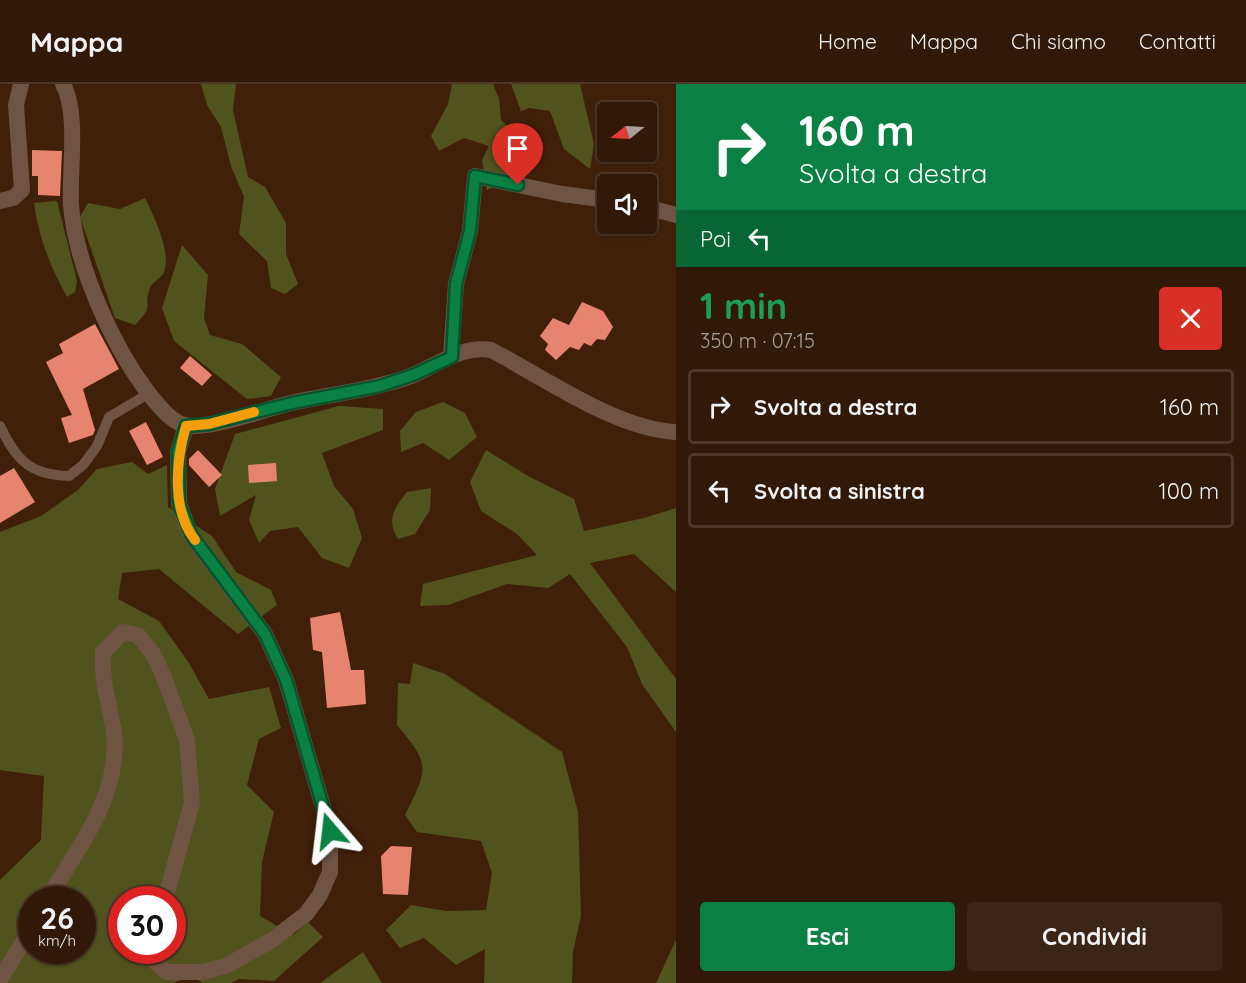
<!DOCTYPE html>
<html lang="it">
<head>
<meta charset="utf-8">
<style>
	:root { --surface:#311807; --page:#3d2515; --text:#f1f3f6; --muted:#a8a09b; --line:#4c3728; --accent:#0b8043 }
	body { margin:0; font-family:Quicksand,sans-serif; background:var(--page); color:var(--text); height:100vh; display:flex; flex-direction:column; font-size:22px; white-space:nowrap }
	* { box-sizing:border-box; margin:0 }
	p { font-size:20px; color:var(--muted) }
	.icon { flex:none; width:33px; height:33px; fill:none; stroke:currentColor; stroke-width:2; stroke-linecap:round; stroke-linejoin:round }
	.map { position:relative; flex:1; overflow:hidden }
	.drawer { display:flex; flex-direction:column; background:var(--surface); width:570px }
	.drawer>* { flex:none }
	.guide { background:#0b8043; color:#fff; overflow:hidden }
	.needle { width:39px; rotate:252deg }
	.buttons { position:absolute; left:597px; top:18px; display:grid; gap:12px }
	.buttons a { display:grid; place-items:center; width:60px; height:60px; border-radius:6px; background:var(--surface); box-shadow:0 2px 4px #0004,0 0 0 2px var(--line); font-size:30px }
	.speed { position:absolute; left:18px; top:802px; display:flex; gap:12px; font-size:30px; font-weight:700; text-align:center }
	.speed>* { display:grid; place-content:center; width:78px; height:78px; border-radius:50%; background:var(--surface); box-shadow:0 2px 4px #0004,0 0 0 2px var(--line); line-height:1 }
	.speed small { font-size:15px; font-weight:400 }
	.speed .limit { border:9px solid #d22; background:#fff; color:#111 }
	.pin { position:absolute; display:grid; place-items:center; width:51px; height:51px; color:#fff; margin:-62px -26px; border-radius:50% 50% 50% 0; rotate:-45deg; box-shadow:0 0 6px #0007 }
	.pin .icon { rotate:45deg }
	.me { position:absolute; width:66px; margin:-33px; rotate:343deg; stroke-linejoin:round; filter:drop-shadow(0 0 4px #0008) }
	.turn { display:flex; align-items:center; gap:21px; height:126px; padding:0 24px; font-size:27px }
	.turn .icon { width:78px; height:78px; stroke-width:2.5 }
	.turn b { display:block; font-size:42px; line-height:51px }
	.then { display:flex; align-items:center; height:57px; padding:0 24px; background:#0003; gap:12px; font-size:22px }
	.round { display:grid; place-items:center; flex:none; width:63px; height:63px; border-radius:6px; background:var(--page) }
	.overview { display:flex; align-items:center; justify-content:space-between; height:102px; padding:0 24px }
	h1 { font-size:36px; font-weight:800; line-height:45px; color:#1e9e55 }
	.button { display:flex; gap:12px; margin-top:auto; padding:12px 24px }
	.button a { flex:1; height:69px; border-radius:6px; background:var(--accent); color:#fff; font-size:24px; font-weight:800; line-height:69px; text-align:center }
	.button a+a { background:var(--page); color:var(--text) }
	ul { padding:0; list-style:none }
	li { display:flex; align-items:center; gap:18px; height:75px; margin:0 12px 9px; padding:0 12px; border:3px solid var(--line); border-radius:6px }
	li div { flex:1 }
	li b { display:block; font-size:22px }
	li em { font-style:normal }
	header { display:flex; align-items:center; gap:36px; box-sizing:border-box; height:84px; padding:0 30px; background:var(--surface); border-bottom:2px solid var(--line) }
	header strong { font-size:28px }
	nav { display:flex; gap:33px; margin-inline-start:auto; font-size:21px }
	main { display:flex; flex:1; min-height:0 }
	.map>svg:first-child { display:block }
</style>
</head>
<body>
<header>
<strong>Mappa</strong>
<nav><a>Home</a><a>Mappa</a><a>Chi siamo</a><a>Contatti</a></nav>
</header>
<main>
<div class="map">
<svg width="676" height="899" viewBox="0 0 676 899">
	<rect width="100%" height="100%" fill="#412009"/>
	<path fill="#50531e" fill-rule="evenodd" d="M201,0H236L233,26L248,93L265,103L286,139V170L298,200L285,210L271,204L267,177L239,150L244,113L231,82L221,43L207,21Z
		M452,0H493L499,15L501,36L522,55L526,85L487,106L482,76L489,62L464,54L439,67L431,52L448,20Z
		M511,0H580L594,60L590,85L564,65L550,27L529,24L521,27Z
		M145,114C154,132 173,171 163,190C160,195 152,198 150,204C142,224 156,220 135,241L115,234L80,133L88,119L120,125Z
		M57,117L77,197L75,208L67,213C50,182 39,154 34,119Z
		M182,161L208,191L204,234L210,251L242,260L281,293L271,312L247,315L174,257L162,224Z
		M443,318L465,329L477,353L449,376L423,359L401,368L400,347L416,328Z
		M339,322L383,325V346L322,369L334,402L353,425L362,454L349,484L322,474L298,443L270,447L259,459L249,436L256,411L220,432L215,405L235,350Z
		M486,366L528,392L574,415L584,447L644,434L676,424V508L634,470L590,479L676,595V648L642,600L627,563L570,490L548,504L507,500L448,521L420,522L423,500L537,471L517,450L481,427L470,398Z
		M132,378L148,390L167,381L168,423L212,452L236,488L271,506L277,521L238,550L159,485L122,489L118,515L159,537L189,579L209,615L269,603L281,644L259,655L247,701L274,728L262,778L260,832L293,851L308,838L323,853L274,897L239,895L231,899H203L191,892L173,899H0V796L41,756L44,692L0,686V448L41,432L78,406L97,385ZM32,816H82V867H32ZM122,816H172V867H122Z
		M431,404L430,426L415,450L398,455C386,436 394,424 407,408Z
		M413,579L445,590L562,668L578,728L581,832L573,868L572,899H484L485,865L456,881L424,854L400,864L386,846L411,821L446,827L486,826L492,789L481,757L417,748L405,731C428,685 431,681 397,641L398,599L410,600Z
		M676,856V899H656Z
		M363,868L382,899H320Z"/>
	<path fill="#e68470" d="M32,66L62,67L60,112L38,111V92H32Z
		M582,218L603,227L613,243L605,256L597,255L591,262L584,259L579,266L570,263L556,276L545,266L548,260L540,252L553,234L569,241Z
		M95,240L119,285L83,305L95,346L93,351L69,359L61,334L72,331L46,278L63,269L59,260Z
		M190,272L212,291L202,302L180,284Z
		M146,338L163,373L147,381L129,347Z
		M198,366L222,391L209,403L189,381V375Z
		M276,379L277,397L249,399L248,381Z
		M14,384L35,418L0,439V392Z
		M340,528L351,586H364L366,620L327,624L322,568L313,566L310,534Z
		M391,762L412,763L408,811L383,810L381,772Z"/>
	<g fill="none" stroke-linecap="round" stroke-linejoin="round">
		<path stroke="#705443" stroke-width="10" d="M0,342C16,376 30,391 69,392L83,381L97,362L109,333L148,310"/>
		<path stroke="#705443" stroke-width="16" d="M63,0C79,30 69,87 71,121C76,184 118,276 160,323C166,330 176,339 185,341C206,347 268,324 291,319C331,310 373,306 411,292C438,281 461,261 491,266C545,294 616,345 676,348
			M0,117L13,114L22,106L16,21L21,0
			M646,123L676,131
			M451,273L456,200L470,147L475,92L562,110L608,116
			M47,816C77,766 121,711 114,649C110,620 101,599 103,568L123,548L138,551L153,570L163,591L187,656L192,719L165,816
			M152,867V875L166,888H201L226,882L272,856L306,830L320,811L330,788V747L286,596L265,550L191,451L179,420L178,368L186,342
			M0,896L32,843"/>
	</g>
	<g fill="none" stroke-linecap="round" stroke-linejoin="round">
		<g stroke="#07532c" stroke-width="15">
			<path id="route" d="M330,747L286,596L265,550L192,452L179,420L178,368L186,342L209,340L292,319L380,302L413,291L452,273L456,200L470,147L475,92L518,101"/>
		</g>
		<use href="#route" stroke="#0b8043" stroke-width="10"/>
		<path stroke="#f59e0b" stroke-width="10" d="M195,456C171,425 176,377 186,342L209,340L254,328"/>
	</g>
</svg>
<div class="buttons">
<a><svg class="needle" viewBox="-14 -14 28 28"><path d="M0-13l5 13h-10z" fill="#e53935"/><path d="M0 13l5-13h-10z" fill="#a8a09b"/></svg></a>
<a><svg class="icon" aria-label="sound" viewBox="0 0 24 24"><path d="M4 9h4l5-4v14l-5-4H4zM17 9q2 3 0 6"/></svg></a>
</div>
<div class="speed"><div>26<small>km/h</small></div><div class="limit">30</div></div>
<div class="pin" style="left:518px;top:101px;background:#d93025"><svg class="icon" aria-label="arrive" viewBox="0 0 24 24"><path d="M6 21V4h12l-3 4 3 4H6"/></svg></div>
<svg class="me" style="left:330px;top:747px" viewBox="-20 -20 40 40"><path d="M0-17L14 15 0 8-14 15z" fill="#0b8043" stroke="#fff" stroke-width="4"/></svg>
</div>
<section class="drawer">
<div class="guide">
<div class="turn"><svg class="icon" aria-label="right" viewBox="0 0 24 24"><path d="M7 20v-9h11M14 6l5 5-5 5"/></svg><div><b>160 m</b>Svolta a destra</div></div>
<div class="then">Poi<svg class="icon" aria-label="left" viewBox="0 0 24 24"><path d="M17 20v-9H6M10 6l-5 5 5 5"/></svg></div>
</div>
<div class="overview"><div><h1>1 min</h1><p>350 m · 07:15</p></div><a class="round" style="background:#d93025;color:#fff"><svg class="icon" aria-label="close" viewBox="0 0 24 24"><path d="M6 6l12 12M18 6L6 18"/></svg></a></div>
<ul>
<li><svg class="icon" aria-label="right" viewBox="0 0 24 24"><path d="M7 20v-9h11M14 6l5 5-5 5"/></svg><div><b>Svolta a destra</b></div><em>160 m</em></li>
<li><svg class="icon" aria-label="left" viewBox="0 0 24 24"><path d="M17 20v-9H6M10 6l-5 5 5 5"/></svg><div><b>Svolta a sinistra</b></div><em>100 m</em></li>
</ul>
<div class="button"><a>Esci</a><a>Condividi</a></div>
</section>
</main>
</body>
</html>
